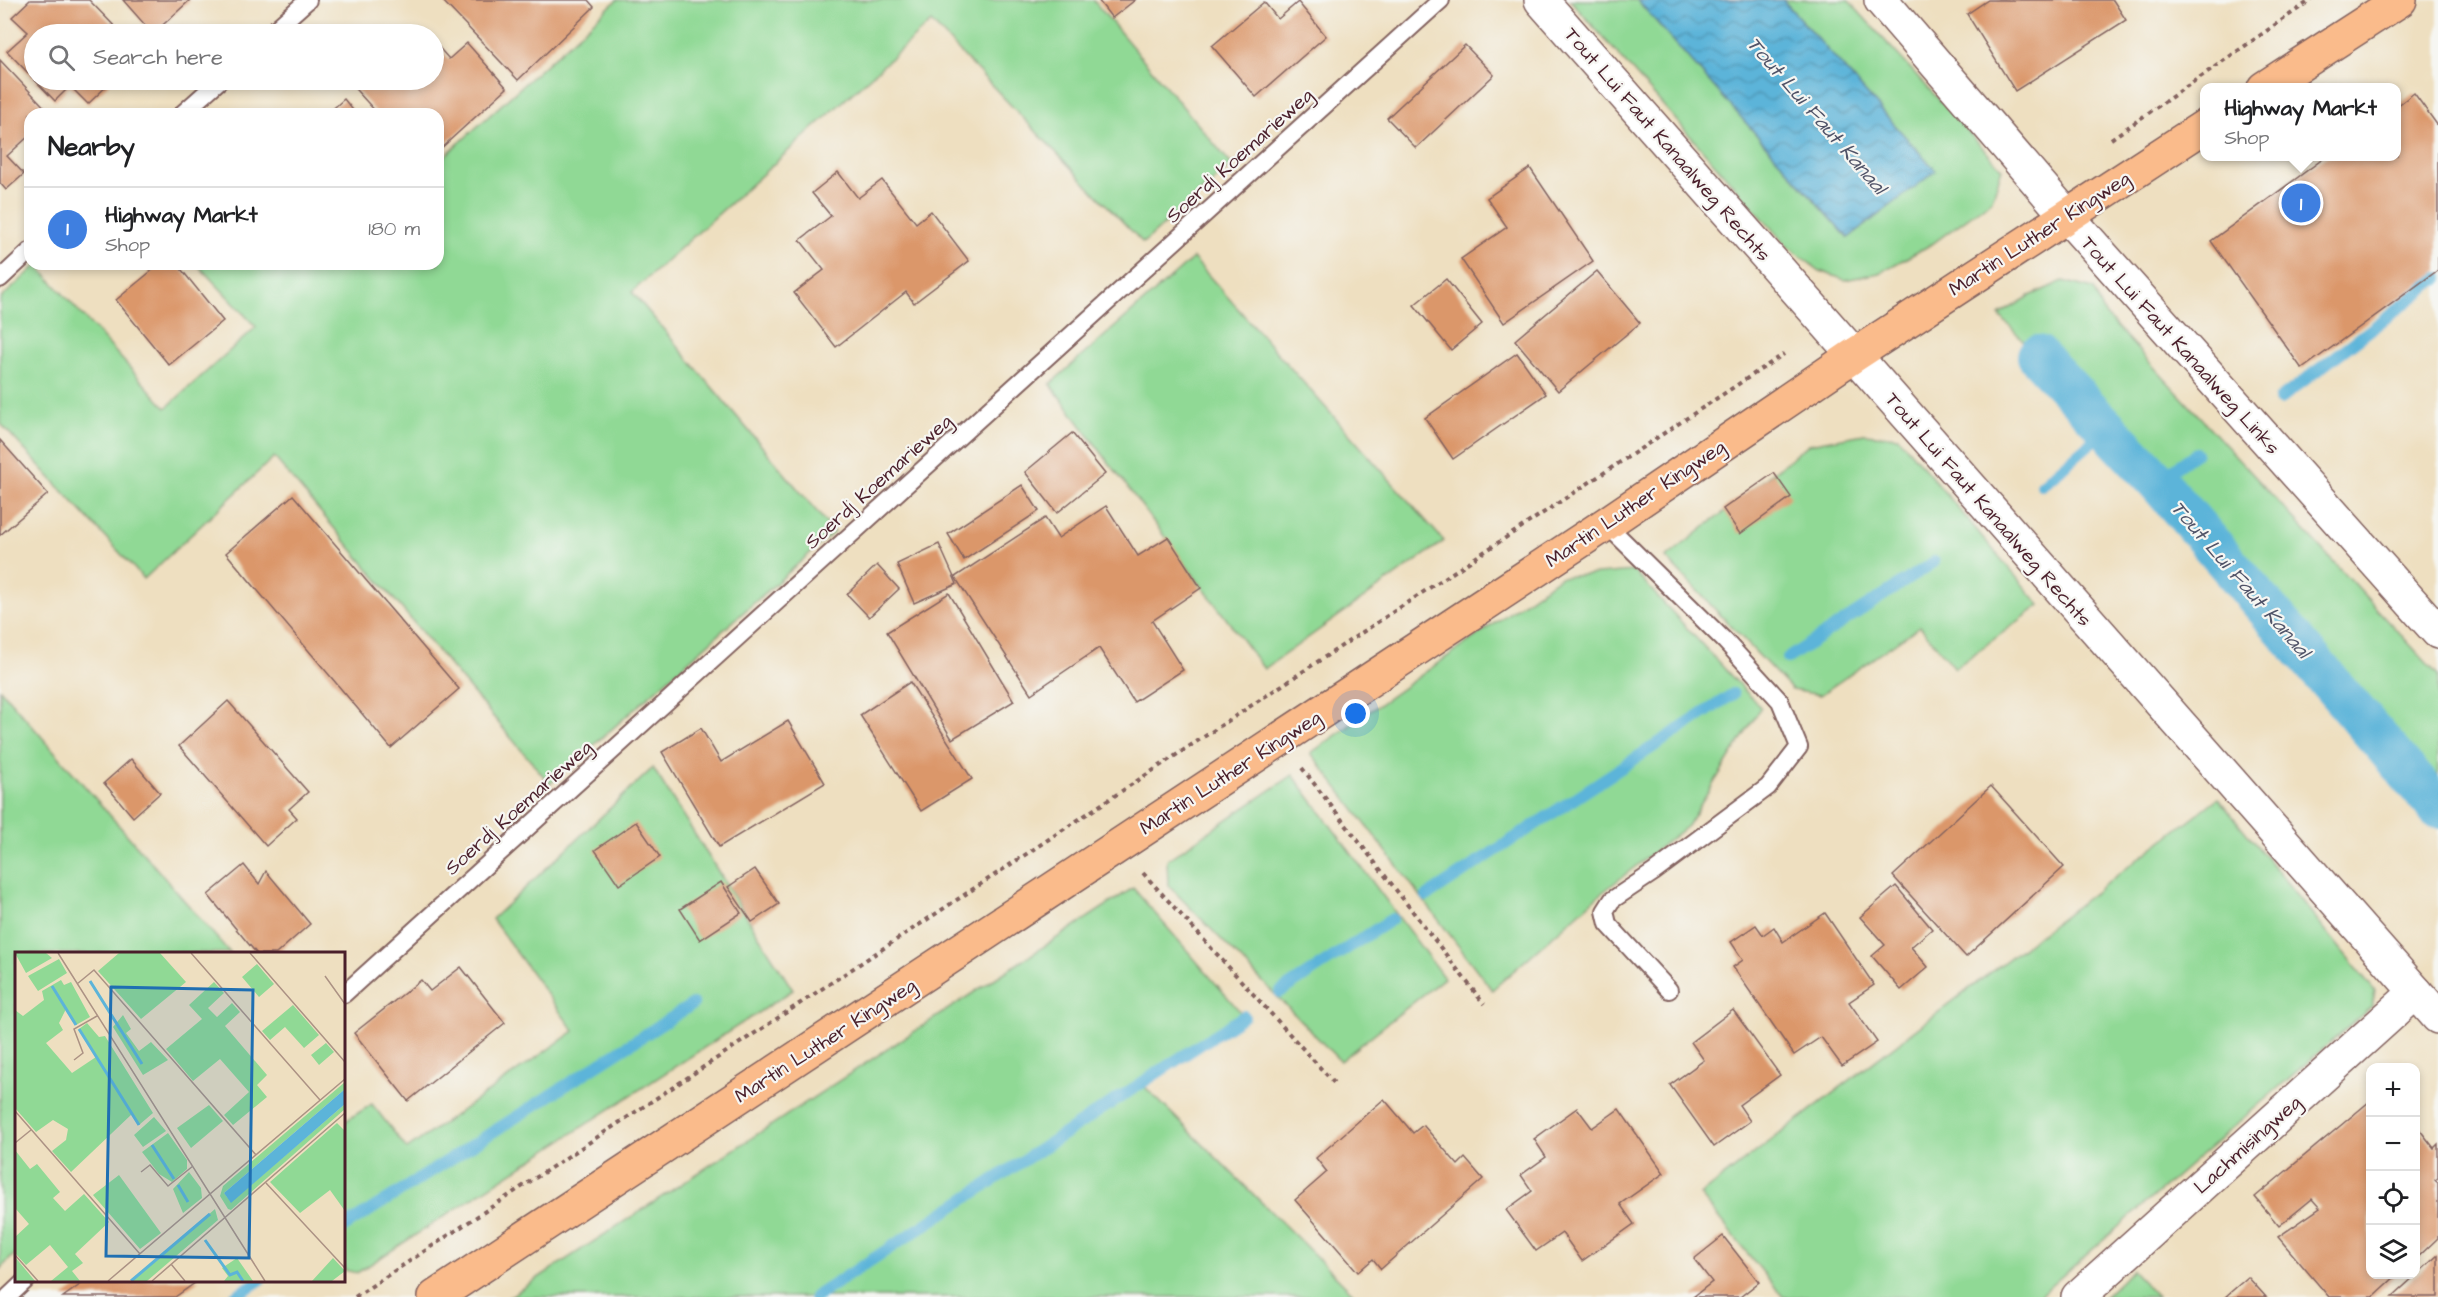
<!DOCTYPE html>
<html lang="en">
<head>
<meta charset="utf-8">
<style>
	:root { --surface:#fff; --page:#f2f2f2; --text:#202124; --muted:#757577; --line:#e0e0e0; --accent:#1f6fb2 }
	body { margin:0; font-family:"Architects Daughter",sans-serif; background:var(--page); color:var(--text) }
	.controls { position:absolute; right:18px; bottom:18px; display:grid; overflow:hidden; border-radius:12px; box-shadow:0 3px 9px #0003 }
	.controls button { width:54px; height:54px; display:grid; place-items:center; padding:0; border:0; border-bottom:2px solid var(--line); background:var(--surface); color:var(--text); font:30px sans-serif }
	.you { position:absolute; left:1356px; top:714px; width:21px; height:21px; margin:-15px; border:4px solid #fff; border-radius:50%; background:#1a73e8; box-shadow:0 0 0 9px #1a73e833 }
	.badge { display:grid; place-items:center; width:39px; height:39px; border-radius:50%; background:var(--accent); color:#fff; font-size:20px; font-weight:700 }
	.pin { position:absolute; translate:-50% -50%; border:3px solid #fff; box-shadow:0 2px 6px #0006 }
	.popup { position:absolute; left:2200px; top:83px; width:201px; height:78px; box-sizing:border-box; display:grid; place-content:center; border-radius:12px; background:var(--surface); filter:drop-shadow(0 2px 4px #0005); font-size:20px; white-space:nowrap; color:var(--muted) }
	.popup b { font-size:22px; color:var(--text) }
	.popup::after { content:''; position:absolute; left:50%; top:100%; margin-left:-12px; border:12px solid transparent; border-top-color:var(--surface) }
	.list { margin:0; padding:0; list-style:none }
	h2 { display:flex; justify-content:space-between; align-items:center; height:78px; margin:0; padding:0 24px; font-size:26px }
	h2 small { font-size:20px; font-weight:400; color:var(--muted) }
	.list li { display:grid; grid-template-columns:39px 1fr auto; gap:18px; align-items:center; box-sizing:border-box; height:84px; padding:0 24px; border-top:2px solid var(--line) }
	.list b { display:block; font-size:22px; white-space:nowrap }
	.list p { margin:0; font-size:20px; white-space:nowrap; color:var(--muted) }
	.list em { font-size:20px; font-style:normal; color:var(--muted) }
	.icon { flex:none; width:33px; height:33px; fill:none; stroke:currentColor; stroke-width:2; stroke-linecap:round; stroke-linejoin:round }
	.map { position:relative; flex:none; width:2438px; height:1297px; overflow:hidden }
	.search { position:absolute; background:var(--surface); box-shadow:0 3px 9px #0003; left:24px; top:24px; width:420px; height:66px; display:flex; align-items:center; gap:15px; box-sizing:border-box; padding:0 21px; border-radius:33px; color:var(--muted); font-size:22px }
	.panel { position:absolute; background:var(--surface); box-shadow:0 3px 9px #0003; left:24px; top:108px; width:420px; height:162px; border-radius:18px }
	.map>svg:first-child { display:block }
	.grass { fill:#90d995; stroke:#6d7c60; stroke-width:1.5 }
	.water { fill:url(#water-waves); stroke:#536a82; stroke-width:1.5 }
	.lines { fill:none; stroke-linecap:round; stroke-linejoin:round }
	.stream { stroke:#5cb4d9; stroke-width:12 }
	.canal { stroke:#5cb4d9; stroke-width:42 }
	.building { fill:#db976b }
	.service-casing { stroke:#83625f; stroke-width:20 }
	.minor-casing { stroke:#83625f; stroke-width:36 }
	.tertiary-casing { stroke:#83625f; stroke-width:36 }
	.primary-casing { stroke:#83625f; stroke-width:36 }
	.path { stroke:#83625f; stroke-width:4; stroke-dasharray:4.5 4.5; stroke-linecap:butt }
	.service { stroke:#fff; stroke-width:16 }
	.minor { stroke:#fff; stroke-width:33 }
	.tertiary { stroke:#fff; stroke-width:33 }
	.primary { stroke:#fabb8b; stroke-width:33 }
	.labels { text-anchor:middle; stroke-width:4.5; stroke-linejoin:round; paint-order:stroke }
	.street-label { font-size:20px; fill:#4a1f2b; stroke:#f6f6f2 }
	.water-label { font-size:21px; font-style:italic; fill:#505368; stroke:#f6f6f2 }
	.inset-river { fill:none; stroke:#5cb4d9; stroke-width:3 }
	.inset-road { fill:none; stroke:#ac9284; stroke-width:1.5 }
	.view { fill:#1f6fb2; fill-opacity:0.15; stroke:#1f6fb2; stroke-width:3 }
	.inset-edge { fill:none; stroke:#4a1f2b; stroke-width:3 }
</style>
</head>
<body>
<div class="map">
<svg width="2438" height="1297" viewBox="0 0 2438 1297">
	<defs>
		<pattern id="water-waves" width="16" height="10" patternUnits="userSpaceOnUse" patternTransform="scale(1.5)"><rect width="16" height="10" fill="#5cb4d9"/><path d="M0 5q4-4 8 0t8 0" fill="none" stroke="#4e92b0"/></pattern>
	</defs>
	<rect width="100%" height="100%" fill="#f6f6f2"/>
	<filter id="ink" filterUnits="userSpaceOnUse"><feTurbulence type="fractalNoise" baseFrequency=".0167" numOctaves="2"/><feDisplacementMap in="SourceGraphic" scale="12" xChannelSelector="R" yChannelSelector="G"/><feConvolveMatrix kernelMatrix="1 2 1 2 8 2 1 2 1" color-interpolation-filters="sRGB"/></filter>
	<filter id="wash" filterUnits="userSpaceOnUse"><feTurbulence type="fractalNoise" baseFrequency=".008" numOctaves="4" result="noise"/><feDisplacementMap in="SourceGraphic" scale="24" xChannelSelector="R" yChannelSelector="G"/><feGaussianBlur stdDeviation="1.35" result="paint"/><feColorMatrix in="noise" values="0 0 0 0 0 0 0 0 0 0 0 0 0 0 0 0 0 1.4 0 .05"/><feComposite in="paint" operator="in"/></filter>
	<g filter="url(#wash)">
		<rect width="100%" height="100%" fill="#eedfc0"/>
		<!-- grass -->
		<g class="grass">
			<polygon points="617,0 1093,0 1232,165 1143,243 931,22 632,292 834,532 550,784 274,457 144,579 0,423 0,299 37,265 166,408 256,327 197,264 438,264 438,162"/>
			<polygon points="1570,0 1637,0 1848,238 1935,171 1783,0 1848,0 2002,169 1992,200 1932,244 1879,273 1845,280 1820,271 1788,247"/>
			<polygon points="1193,258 1444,541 1264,669 1050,384"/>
			<polygon points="2063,281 2093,289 2104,313 2438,675 2438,808 2157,481 1999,315 2030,296"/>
			<polygon points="1864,434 1898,437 2040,605 1955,668 1920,626 1820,695 1792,690 1666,558 1809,444"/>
			<polygon points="1634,571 1761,708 1687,826 1598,896 1492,990 1311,753 1560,577"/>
			<polygon points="0,689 230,953 16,954 16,1253 0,1269"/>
			<polygon points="653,768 793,990 357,1273 344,1270 344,1122 372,1104 407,1149 574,1031 492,919"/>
			<polygon points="1293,775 1444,978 1340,1061 1168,885 1167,860"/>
			<polygon points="2218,798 2375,991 2372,1006 2038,1297 1783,1297 1700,1195"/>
			<polygon points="1133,888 1244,1016 1141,1083 1357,1297 509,1297"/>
			<polygon points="2132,1270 2158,1297 2104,1297"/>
		</g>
		<!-- water -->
		<polygon class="water" points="1637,0 1783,0 1936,171 1848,238"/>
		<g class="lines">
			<!-- stream -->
			<g class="stream">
				<polyline points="2280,399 2438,278"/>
				<polyline points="2157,481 2196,453"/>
				<polyline points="2042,485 2107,429"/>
				<polyline points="1788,658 1934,562"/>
				<polyline points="1427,896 1733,694"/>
				<polyline points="1280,992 1392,919"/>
				<polyline points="344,1227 693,1004"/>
				<polyline points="234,1297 260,1280"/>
				<polyline points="815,1297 1244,1016"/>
			</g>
			<!-- canal -->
			<polyline class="canal" points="2038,356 2157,481 2438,808"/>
		</g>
		<g id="blocks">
			<!-- building -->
			<g class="building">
				<polygon points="30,0 89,0 120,32 117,34 34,34 34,80 113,80 88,104 70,86 55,101 7,51 28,32 12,17"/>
				<polygon points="123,0 190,0 153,34"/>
				<polygon points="442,0 588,0 594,7 518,80"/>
				<polygon points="1098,0 1135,0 1112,18"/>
				<polygon points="1988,0 2113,0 2126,20 2015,91 1967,14"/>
				<polygon points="1264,2 1278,19 1298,2 1326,36 1256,97 1212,46"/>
				<polygon points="378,26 386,34 368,34"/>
				<polygon points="434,42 449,59 467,43 507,88 438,151 438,114 378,114 347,80 434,80"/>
				<polygon points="1465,45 1494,75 1416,148 1387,118"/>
				<polygon points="0,60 51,114 30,114 30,135 7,156 24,174 6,190 0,183"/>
				<polygon points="2414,93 2438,126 2438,270 2302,369 2211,241 2327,156 2397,156 2397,106"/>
				<polygon points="344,99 356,114 327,114"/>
				<polygon points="1530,168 1593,261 1504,323 1461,259 1507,227 1487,198"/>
				<polygon points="838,172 858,198 882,180 916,223 931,211 969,261 914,303 906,292 836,347 794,293 824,270 800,240 831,216 812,193"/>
				<polygon points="160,264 177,264 223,321 169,365 116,300"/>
				<polygon points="1597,271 1640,323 1558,391 1515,340"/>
				<polygon points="1446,279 1482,324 1451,350 1414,305"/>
				<polygon points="1517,353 1546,394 1453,459 1425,418"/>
				<polygon points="1072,433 1105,474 1057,513 1025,472"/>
				<polygon points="0,440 48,494 0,535"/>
				<polygon points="1774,473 1791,497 1740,534 1723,509"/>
				<polygon points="1022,485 1039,511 964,560 948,534"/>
				<polygon points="293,495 459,689 391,748 226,553"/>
				<polygon points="1106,506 1138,556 1168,537 1201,588 1152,621 1183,670 1134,702 1099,648 1031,694 955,577 1045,518 1058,538"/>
				<polygon points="939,544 957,584 914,603 897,564"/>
				<polygon points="877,565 899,589 869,617 847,594"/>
				<polygon points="949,593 1014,701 952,739 887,632"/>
				<polygon points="910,682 972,779 921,811 860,715"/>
				<polygon points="228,701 308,792 289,809 297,818 266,846 179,746"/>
				<polygon points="788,721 825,783 719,847 662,752 701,728 721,762"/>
				<polygon points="131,759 160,793 133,817 104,783"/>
				<polygon points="1991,786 2064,867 1966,957 1893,876"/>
				<polygon points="636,822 660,857 619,885 595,850"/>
				<polygon points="244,865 259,884 266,871 310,924 276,954 257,954 208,895"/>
				<polygon points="755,869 779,904 752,922 728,887"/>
				<polygon points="721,882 741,913 700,940 680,909"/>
				<polygon points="1896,886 1932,929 1911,947 1928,967 1901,990 1872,956 1885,945 1860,917"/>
				<polygon points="1825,913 1874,985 1849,1002 1877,1042 1842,1066 1821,1037 1794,1055 1733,967 1743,960 1731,942 1756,925 1763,935 1774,927 1783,942"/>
				<polygon points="461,967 505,1023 408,1101 354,1033 421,980 430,991"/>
				<polygon points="1733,1010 1780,1075 1739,1105 1750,1121 1714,1147 1670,1085 1704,1060 1691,1042"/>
				<polygon points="1384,1099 1413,1133 1423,1125 1458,1165 1465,1158 1483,1179 1381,1269 1373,1259 1358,1272 1295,1200 1327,1172 1316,1158"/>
				<polygon points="2370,1101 2370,1274 2398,1274 2373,1297 2329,1297 2278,1237 2320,1208 2312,1199 2279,1226 2255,1197"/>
				<polygon points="1577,1108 1592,1128 1619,1109 1664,1173 1620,1204 1634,1224 1582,1261 1562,1233 1536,1251 1506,1210 1532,1191 1521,1175 1546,1157 1534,1139"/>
				<polygon points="2416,1125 2434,1148 2438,1144 2438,1178 2435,1180 2438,1183 2438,1238 2416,1259"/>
				<polygon points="1723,1236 1759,1282 1740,1297 1693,1297 1712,1282 1694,1259"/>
				<polygon points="2438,1255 2438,1297 2392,1297"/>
				<polygon points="2248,1277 2266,1297 2225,1297"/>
				<polygon points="87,1280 199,1280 175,1297 63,1297"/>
			</g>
		</g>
	</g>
	<g filter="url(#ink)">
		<use href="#blocks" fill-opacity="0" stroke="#83625f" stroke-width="1.5"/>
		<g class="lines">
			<defs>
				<g id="service">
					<polyline points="270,34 308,0"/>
					<polyline points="182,114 220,80"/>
					<polyline points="0,279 30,251"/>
					<polyline points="1606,524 1725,641 1780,701 1799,747 1768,787 1654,872 1612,900 1605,911 1608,924 1669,990"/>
					<polyline points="344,994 1441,0"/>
					<polyline points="8,1297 26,1280"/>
				</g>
				<polyline id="minor" points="1881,0 2066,215 2438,632"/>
				<g id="tertiary">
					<polyline points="1541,0 2438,1017"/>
					<polyline points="2078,1297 2416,992"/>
				</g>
				<g id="primary">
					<polyline points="2264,88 2400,0"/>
					<polyline points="435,1297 1606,524 1853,356 2205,126"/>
				</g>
			</defs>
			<!-- service casing -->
			<use href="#service" class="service-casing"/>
			<!-- minor casing -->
			<use href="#minor" class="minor-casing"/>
			<!-- tertiary casing -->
			<use href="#tertiary" class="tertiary-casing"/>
			<!-- primary casing -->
			<use href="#primary" class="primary-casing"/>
			<!-- path -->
			<g class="path">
				<polyline points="2111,139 2311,0"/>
				<polyline points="1302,768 1484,1004"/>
				<polyline points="1143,873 1335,1084"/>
				<polyline points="355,1297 1784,354"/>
			</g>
			<!-- service -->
			<use href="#service" class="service"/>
			<!-- minor -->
			<use href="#minor" class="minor"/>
			<!-- tertiary -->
			<use href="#tertiary" class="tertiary"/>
			<!-- primary -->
			<use href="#primary" class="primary"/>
		</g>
	</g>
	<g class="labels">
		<!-- street labels -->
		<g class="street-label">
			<text transform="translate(1668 144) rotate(49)" y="7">Tout Lui Faut Kanaalweg Rechts</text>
			<text transform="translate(1239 155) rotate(-42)" y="7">Soerdj Koemarieweg</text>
			<text transform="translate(2039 233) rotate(-33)" y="7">Martin Luther Kingweg</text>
			<text transform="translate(2181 345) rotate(48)" y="7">Tout Lui Faut Kanaalweg Links</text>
			<text transform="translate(878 481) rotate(-42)" y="7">Soerdj Koemarieweg</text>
			<text transform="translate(1635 503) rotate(-34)" y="7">Martin Luther Kingweg</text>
			<text transform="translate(1989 509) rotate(49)" y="7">Tout Lui Faut Kanaalweg Rechts</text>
			<text transform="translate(1230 772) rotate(-33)" y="7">Martin Luther Kingweg</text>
			<text transform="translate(518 807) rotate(-42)" y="7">Soerdj Koemarieweg</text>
			<text transform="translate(825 1040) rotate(-33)" y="7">Martin Luther Kingweg</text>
			<text transform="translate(2247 1144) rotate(-42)" y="7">Lachmisingweg</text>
		</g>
		<!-- water labels -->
		<g class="water-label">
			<text transform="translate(1817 115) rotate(49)" y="7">Tout Lui Faut Kanaal</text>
			<text transform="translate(2241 579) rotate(49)" y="7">Tout Lui Faut Kanaal</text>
		</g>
	</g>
	<!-- overview -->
	<g transform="translate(15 952)">
		<rect width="330" height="330" fill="#eedfc0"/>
		<path d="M0,1h31l6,5 -26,15zM104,1h41l26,29 -45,37 -43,-48zM44,7l8,14 -29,18 -10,-15zM242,12l17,20 -15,13 -17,-20zM46,28l3,5 7,-3 19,35 -14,8 -10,-16 -7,14 4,7 -17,13 26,30 24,-16 -17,-28 8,-6 12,14 6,-1 48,77 -14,12 -7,-11 -61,58 -19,-21 14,-11 2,-11 -15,-9 -17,12 -21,-24v-98l8,6 21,-16 -2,-9zM199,30l10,11 -16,15 9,9 15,-14 8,9 -15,14 42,49 -10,10 10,12 -34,28 -9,-10 25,-23 -29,-33 -27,22 -27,-32 36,-30 -13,-14zM278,53l26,30 -15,13 -19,-21 -15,13 -8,-9zM108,63l8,14 -5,4 13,18 12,-9 17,18 -25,15 -30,-48zM311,91l8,9 -15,13 -8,-10zM330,130v7l-121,104 7,9 114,-98v5l-114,101 -3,-1 -8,-13 3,-10zM194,153l14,16 -32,27 -14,-20zM139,165l12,14 -23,16 -9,-12zM322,171l8,8v80l-15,-21 -30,23 -30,-31zM153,181l19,27v9l-15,13 -13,-8 -17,-22zM0,198l15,19 7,-5 23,28 -7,6 12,13 19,-17 25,28 -34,32 8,9 -11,8 8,10h-29l17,-14 -18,-22 -24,20 -11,-12v-16l14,-13 -14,-16zM174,220l12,16 1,10 -19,15 -10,-24zM104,223l42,58 -21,16 -47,-54zM200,257l3,11 -71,61h-16zM0,305l20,24h-20zM222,306l16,23h-29l4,-5 -6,-8zM318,306l12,13 -13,10h-20z" fill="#90d995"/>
		<path d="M330,137v15l-114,99 -7,-10z" fill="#5cb4d9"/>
		<path class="inset-river" d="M75,29l52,83M37,34l24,39M64,77l60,96M137,193l22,34M163,233l10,17M190,288l25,35 7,-3 6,9M116,329l79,-67"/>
		<path class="inset-road" d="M43,1l207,328M176,1l129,147M235,1l95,109M310,24l20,28M62,32l17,-14 162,185M59,108l9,-7 -9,-24 23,-13M0,159l125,143M0,191l16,-13M126,220l9,-7 18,21 25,-20M251,231l79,85M0,303l23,26M156,312l14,17M93,329l237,-202M137,329l193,-168"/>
		<path class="view" d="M96,35l142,3 -4,268 -143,-2z"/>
		<rect width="330" height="330" class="inset-edge"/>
	</g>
</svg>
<div class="controls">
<button>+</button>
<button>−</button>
<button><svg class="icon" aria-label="locate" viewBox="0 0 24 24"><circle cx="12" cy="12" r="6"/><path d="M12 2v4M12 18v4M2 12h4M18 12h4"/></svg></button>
<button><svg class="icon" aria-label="layers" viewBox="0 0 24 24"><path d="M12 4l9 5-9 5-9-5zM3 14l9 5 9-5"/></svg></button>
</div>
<div class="you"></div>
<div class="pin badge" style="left:2301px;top:203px;background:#3f7fe0">1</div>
<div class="popup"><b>Highway Markt</b>Shop</div>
<div class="search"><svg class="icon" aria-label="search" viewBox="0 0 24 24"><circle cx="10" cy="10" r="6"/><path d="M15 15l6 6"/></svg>Search here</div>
<section class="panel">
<h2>Nearby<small></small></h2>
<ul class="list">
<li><span class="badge" style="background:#3f7fe0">1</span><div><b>Highway Markt</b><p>Shop</p></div><em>180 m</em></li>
</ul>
</section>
</div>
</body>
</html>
